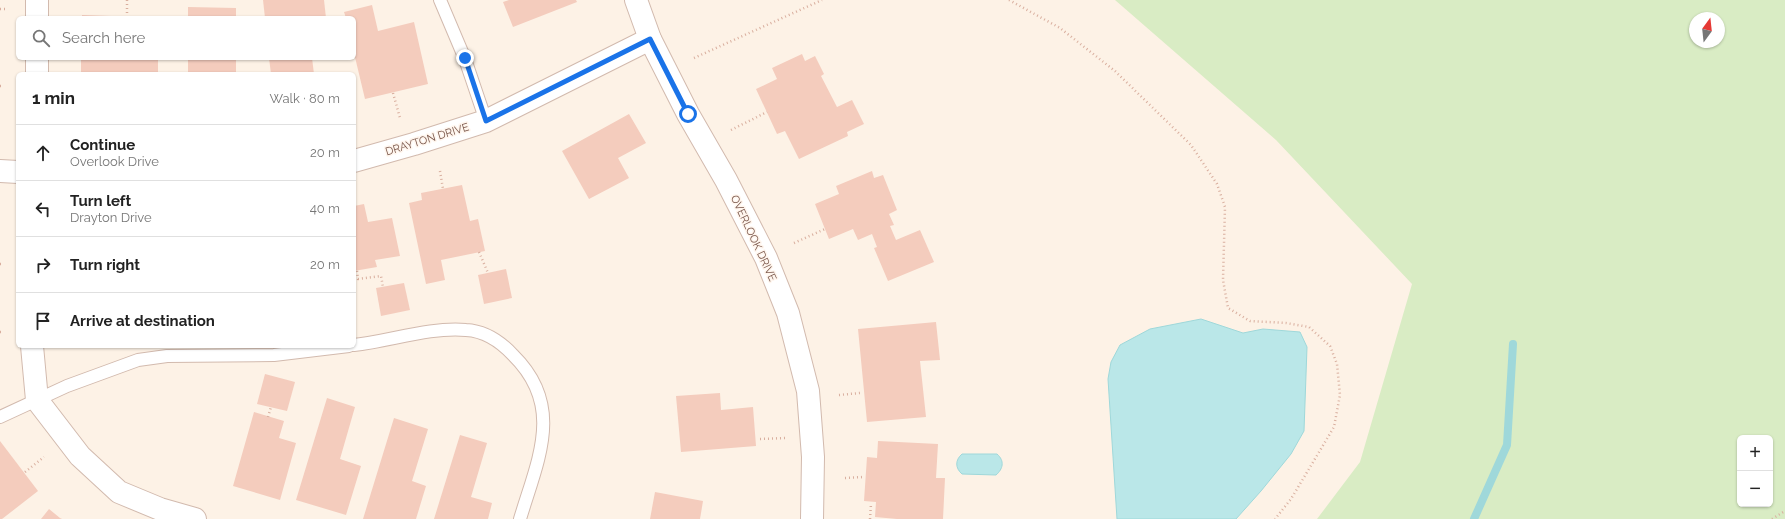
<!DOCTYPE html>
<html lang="en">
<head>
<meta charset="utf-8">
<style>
	:root { --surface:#fff; --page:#f2f2f2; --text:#222; --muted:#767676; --line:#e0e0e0 }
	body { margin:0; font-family:Raleway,sans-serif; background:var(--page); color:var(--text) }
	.controls { position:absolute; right:12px; bottom:12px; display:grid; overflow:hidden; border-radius:6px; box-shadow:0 1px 3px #0004 }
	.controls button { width:36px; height:36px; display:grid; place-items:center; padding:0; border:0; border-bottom:1px solid var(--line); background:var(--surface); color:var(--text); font:20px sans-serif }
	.compass { position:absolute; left:1689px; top:12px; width:36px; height:36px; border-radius:50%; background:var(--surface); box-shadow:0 1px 3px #0004; rotate:15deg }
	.stop { position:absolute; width:12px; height:12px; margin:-9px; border:3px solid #1a73e8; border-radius:50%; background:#fff }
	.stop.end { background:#1a73e8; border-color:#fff; box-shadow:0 1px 4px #0008 }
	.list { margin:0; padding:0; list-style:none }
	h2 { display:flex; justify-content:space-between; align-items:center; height:52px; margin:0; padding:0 16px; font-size:17px }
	h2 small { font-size:13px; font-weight:400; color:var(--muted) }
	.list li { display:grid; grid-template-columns:26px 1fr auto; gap:12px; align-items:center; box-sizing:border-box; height:56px; padding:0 16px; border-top:1px solid var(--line) }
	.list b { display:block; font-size:15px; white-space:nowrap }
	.list p { margin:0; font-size:13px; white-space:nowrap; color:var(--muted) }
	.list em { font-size:13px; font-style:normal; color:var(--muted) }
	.icon { flex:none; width:22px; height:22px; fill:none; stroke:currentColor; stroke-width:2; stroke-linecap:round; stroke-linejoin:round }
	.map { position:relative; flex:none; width:1785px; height:519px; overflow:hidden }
	.search { position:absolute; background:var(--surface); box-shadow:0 1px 3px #0004; left:16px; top:16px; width:340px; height:44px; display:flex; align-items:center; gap:10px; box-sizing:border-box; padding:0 14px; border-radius:6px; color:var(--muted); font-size:15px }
	.panel { position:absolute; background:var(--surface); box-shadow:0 1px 3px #0004; left:16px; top:72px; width:340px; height:276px; border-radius:6px }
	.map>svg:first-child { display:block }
	.green { fill:#d9ecc4; fill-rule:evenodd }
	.water { fill:#bae7e8; stroke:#9fd8da }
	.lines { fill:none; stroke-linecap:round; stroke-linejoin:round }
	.stream { stroke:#9fd8da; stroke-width:8 }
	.building { fill:#f4ccbd }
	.lane-casing { stroke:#d2baae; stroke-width:14 }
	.street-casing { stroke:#d2baae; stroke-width:24 }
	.path { stroke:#d9af9f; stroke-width:2.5; stroke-dasharray:1 3; stroke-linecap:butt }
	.lane { stroke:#fff; stroke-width:12 }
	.street { stroke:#fff; stroke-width:22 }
	.route { stroke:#1a73e8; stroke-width:5 }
	.labels { text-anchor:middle; stroke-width:3; stroke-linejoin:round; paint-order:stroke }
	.street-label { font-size:11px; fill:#785549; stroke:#fff6ee }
</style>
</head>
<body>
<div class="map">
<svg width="1785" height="519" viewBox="0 0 1785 519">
	<rect width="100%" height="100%" fill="#fdf2e6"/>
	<!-- green -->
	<path class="green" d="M1115,0h670v519h-468l43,-57 52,-178 -136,-144zM1695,18h24v24h-24zM1740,438h30v66h-30z"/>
	<!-- water -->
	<g class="water">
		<polygon points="1201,319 1243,333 1263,329 1300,332 1307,347 1304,431 1291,454 1261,491 1236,519 1117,519 1108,379 1111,362 1120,345 1150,329"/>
		<path d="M962,454h35c8,7 6,15 -1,21l-34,-1c-7,-6 -7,-14 0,-20z"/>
	</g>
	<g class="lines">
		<!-- stream -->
		<polyline class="stream" points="1474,519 1507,445 1513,344"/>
	</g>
	<!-- building -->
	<g class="building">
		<polygon points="263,0 324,0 326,18 265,18"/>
		<polygon points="509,0 576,0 577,2 513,27 503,2"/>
		<polygon points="372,5 378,31 414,22 428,84 365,99 354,53 354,18 346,18 344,12"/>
		<polygon points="188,7 236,8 236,18 188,18"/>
		<polygon points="82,15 111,16 111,18 82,18"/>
		<polygon points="802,54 805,61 815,56 824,74 821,76 837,107 852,100 864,124 847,132 848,136 799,159 785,131 777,134 756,89 777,79 772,68"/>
		<polygon points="81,58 158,58 158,74 81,73"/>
		<rect x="188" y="58" width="48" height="16"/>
		<polygon points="269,58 312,58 314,74 271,74"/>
		<polygon points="629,114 646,143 618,158 629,178 589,199 562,151"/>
		<polygon points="872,171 874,178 883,175 897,210 889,214 894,225 890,226 896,240 920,230 934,262 888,281 874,248 877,247 872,234 858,240 853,229 829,239 815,204 839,194 836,186"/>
		<polygon points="462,185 470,221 478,219 485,251 441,260 445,280 426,284 409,203 422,200 421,193"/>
		<polygon points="364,204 368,222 392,218 400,256 375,260 377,267 354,271 354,206"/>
		<polygon points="506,269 512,298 484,304 478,275"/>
		<polygon points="404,283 410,310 381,316 376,288"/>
		<polygon points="936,322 940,360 920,361 926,417 867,422 858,329"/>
		<polygon points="265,374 295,382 287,411 257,404"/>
		<polygon points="720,393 721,410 753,407 756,446 681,452 676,396"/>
		<polygon points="327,398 355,407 340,459 361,466 346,515 296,500"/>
		<polygon points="254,412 284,421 279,438 296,443 280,500 233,486"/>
		<polygon points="394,418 428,429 412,481 426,486 416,519 363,519"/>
		<polygon points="460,435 487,443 471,497 492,503 488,519 434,519"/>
		<polygon points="0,441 38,491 2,519 0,519"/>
		<polygon points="878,441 938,444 936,478 945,478 943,519 897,519 875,517 876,502 864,501 867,457 877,458"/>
		<polygon points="655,492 703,501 700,519 650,519"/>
		<polygon points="49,509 60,518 62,519 41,519"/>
	</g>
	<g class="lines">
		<defs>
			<g id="lane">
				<polyline points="440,0 465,59 486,121"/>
				<path d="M354,345c37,-4 74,-18 112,-15 19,1 34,11 47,25 52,51 25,104 7,164"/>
				<polyline points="0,417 67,386 138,360 167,356 274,355 349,346"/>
			</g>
			<g id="street">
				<polyline points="636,0 650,39 688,114 726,180 766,258 788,313 808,391 813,457 812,519"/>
				<polyline points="37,18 37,0"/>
				<polyline points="37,74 37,58"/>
				<polyline points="354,161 414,144 486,121 650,39"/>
				<polyline points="0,171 18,172"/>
				<polyline points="32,346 37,400 80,456 119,492 160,509 195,519"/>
			</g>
		</defs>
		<!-- lane casing -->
		<use href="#lane" class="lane-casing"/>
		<!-- street casing -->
		<use href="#street" class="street-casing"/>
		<!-- path -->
		<g class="path">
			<polyline points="127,0 127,18"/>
			<polyline points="1009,0 1060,28 1115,71 1191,145 1217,184 1225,207 1223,280 1228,308 1250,321 1286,323 1309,327 1330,346 1337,364 1340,395 1334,427 1291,499 1275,519"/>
			<polyline points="0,9 5,9"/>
			<polyline points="694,58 822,0"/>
			<polyline points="0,86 4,86"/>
			<polyline points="393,93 400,118"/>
			<polyline points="731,130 767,112"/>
			<polyline points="440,171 443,189"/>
			<polyline points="794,243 825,229"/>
			<polyline points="479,252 488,273"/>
			<polyline points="0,264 3,264"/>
			<polyline points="357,271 358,279 381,276 383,287"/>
			<polyline points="0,332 2,332"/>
			<polyline points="839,395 860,393"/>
			<polyline points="268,417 271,407"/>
			<polyline points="760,439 786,438"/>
			<polyline points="25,472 44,457"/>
			<polyline points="845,478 864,477"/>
			<polyline points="870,519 871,504"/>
			<polyline points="1772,519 1785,511"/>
		</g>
		<!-- lane -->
		<use href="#lane" class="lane"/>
		<!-- street -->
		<use href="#street" class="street"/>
	</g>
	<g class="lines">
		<!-- route -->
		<polyline class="route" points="465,58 486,121 650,39 688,114"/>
	</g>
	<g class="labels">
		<!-- street labels -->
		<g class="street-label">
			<text transform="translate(427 139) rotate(-17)" y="4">DRAYTON DRIVE</text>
			<text transform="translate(754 238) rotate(65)" y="4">OVERLOOK DRIVE</text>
		</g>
	</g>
</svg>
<div class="controls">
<button>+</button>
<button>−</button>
</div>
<svg class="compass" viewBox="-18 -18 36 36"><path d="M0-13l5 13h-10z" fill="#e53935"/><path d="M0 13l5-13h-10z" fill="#767676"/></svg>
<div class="stop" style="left:688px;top:114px"></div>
<div class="stop end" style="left:465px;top:58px"></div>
<div class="search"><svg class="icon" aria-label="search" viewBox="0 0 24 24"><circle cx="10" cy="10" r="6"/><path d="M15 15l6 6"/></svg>Search here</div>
<section class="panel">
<h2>1 min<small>Walk · 80 m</small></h2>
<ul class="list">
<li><svg class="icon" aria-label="ahead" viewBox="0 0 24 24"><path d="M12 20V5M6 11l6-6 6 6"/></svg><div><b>Continue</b><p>Overlook Drive</p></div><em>20 m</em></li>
<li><svg class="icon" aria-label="left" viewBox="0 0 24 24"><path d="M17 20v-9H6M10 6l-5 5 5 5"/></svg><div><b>Turn left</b><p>Drayton Drive</p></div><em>40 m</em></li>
<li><svg class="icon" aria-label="right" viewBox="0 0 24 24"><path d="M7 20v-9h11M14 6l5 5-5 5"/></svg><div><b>Turn right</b></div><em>20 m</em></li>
<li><svg class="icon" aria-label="arrive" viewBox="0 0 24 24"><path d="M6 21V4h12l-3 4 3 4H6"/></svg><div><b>Arrive at destination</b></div></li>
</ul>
</section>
</div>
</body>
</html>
